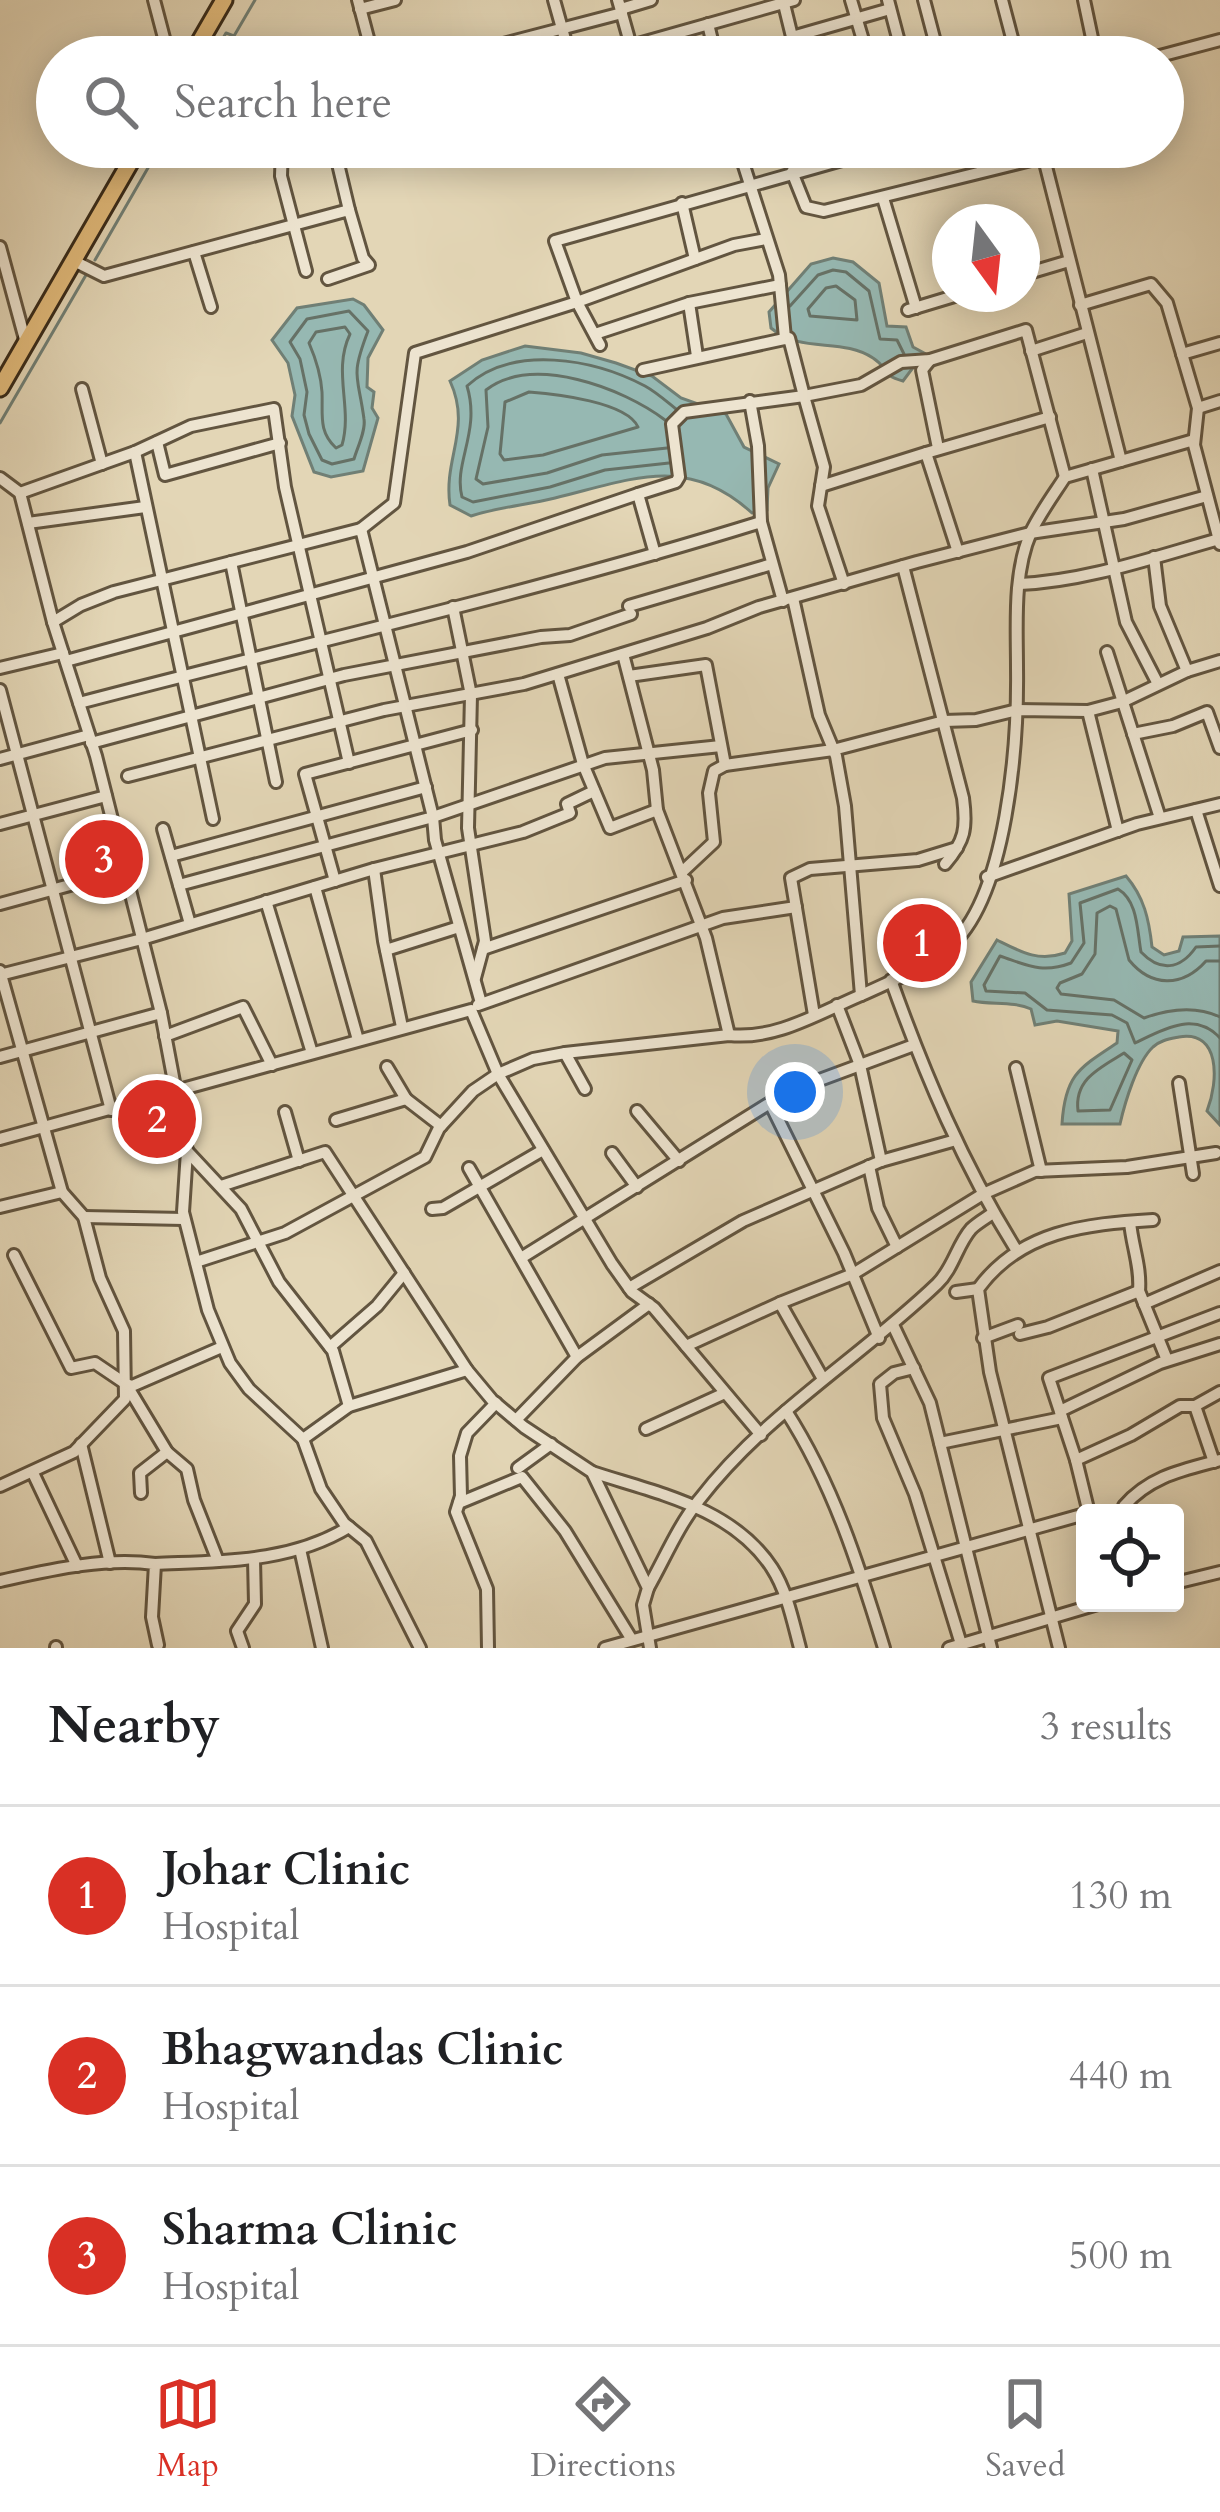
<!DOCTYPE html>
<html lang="en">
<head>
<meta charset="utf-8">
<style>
	:root { --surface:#fff; --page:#f2f2f2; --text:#202124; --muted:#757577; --line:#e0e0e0; --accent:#d93025 }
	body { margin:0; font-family:Cardo,serif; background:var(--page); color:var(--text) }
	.controls { position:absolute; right:36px; bottom:36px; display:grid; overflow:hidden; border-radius:12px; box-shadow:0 6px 30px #0003 }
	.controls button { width:108px; height:108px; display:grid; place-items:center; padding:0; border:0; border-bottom:3px solid var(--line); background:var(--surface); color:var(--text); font:60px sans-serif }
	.compass { position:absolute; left:932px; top:204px; width:108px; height:108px; border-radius:50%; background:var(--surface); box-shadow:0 6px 30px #0003; rotate:165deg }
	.you { position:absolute; left:795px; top:1092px; width:42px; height:42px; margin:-30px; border:9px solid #fff; border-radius:50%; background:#1a73e8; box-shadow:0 0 0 18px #1a73e833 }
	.badge { display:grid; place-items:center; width:78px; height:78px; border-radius:50%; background:var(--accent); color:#fff; font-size:39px; font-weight:700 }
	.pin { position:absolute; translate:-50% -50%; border:6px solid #fff; box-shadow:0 3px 12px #0006 }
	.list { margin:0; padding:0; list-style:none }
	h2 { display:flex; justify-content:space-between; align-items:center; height:156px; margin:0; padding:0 48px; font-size:51px }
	h2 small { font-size:39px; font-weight:400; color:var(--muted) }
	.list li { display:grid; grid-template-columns:78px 1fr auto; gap:36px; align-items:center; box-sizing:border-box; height:180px; padding:0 48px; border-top:3px solid var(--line) }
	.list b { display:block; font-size:45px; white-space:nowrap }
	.list p { margin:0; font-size:39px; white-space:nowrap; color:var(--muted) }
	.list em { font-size:39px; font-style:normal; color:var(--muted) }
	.icon { flex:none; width:66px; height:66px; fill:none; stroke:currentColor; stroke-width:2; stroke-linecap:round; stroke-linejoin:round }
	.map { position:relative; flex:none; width:1220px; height:1648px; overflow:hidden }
	.search { position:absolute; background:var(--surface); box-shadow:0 6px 30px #0003; left:36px; right:36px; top:36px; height:132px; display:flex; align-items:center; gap:30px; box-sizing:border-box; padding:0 42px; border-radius:66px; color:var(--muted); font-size:45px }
	.sheet { height:696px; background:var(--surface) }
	nav { display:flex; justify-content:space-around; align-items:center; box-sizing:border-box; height:168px; border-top:3px solid var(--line); background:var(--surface); font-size:33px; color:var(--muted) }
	nav a { display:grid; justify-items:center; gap:6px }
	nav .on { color:var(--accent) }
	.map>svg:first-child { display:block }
	.water { fill:#96b8b2; stroke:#707f75; stroke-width:3 }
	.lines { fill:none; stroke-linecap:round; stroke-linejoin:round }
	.shore { stroke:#667166; stroke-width:3 }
	.stream { stroke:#707f75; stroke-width:3 }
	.minor-casing { stroke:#625540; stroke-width:16 }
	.highway-casing { stroke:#372a19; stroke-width:21 }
	.minor { stroke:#ede4d0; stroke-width:10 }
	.highway { stroke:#e2bb7b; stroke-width:15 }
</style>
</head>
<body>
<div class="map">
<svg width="1220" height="1648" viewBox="0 0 1220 1648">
	<rect width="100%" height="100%" fill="#e3d6b6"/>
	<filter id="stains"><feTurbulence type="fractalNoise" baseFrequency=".00167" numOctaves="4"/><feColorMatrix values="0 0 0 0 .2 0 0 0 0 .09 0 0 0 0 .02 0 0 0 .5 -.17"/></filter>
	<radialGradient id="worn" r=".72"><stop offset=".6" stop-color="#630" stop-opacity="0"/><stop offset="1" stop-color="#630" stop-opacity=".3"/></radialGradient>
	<!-- water -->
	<g class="water">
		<path d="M833,258l20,4 26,21 8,43 19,1 7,20 11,6 -21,28c-23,-6 -14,-13 -30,-23 -31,-21 -72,-4 -102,-30l-2,-16 42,-48z"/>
		<polygon points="353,299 364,305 383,330 368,358 367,387 374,392 372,408 378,418 363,471 331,477 314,472 292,416 295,395 288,363 272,340 297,308"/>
		<path d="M525,346l56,7 35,10 36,13 29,22 45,16 18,33 35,17 -11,24 -1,22 -15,3c-65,-60 -122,-33 -197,-15 -28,7 -56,9 -84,18l-21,-11c-7,-47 22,-76 0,-124l32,-21z"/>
		<path d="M1126,876c18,21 23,43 26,71l12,8 15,-4 4,-14 37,-1v189l-13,-14c12,-31 13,-81 -28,-74 -10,2 -18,3 -26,10 -16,15 -28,55 -33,77h-58c3,-49 17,-56 55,-81l1,-12 -61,-10 -22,4 -4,-16c-17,-8 -40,-4 -58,-8l-2,-19 26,-42c24,12 41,22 68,13l7,-12 -3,-47z"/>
	</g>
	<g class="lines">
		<!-- shore -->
		<g class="shore">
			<polygon points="836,286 855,300 857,320 810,316 808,309 826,288"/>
			<polyline points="790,306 818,275 833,270 846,272 869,291 880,339 897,340 904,354"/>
			<path d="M349,311l19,20c-18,47 -10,43 -4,88 2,12 -7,29 -10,40l-22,5 -10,-4 -13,-26 -5,-19 3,-23 -7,-33 -10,-17 17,-23z"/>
			<path d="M345,327l5,7c-18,38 3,73 -8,111l-6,3c-18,-17 -13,-33 -14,-56 -1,-16 -7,-35 -13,-49l7,-11z"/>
			<path d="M529,392c27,2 98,10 109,35l-95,28 -39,5 -4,-6 5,-52z"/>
			<path d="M665,420c-42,-32 -132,-66 -179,-30l2,37 -12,52 7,5 64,-11 55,-18 65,-7"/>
			<path d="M669,463l-64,7 -55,17 -77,15 -11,-5c-9,-34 19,-65 5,-111 46,-42 127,-27 178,0 11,6 21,15 31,23"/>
			<path d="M1220,946l-24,1c-16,23 -36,25 -55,5 -4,-22 -3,-51 -23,-63l-38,14 4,40 -13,20c-29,11 -44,2 -71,-7l-16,29 2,6 39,2 22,17 65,5 15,8 8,20c27,-13 59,-33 85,-5"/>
			<path d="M1220,961h-14c-24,27 -55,26 -77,-1l-13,-51 -6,-3 -13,7 -2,41 -13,20 -22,9 -3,5 4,6 53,6 30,18c25,-9 51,-13 76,-1"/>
			<path d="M1124,1053l8,7 -22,50 -32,1c-4,-32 22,-43 46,-58z"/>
		</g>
		<!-- stream -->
		<g class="stream">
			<polyline points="212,57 226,33 234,36 255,0"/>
			<polyline points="95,260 160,147"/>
			<polyline points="0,423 86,275"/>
		</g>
		<defs>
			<g id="minor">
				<polyline points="154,0 169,57"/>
				<polyline points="358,0 373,57"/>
				<polyline points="554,0 570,57"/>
				<polyline points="618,0 634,57"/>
				<polyline points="783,0 797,57"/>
				<polyline points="851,0 868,57"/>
				<polyline points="888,0 903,57"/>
				<polyline points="924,0 939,57"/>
				<polyline points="1002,0 1017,57"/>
				<polyline points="1084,0 1096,57"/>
				<polyline points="360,9 395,0"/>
				<polyline points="621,9 651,0"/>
				<polyline points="708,24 716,57"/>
				<polyline points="792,37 890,9"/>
				<polyline points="631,46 794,0"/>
				<polyline points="453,57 622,13"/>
				<polyline points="766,57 795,47"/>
				<polyline points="1156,57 1220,40"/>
				<polyline points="282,147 281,176 306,271"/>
				<polyline points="334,147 349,210"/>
				<polyline points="666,147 672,158 722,147"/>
				<polyline points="738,147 779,275 785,338"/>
				<polyline points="1041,147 1121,461"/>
				<polyline points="821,148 823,147"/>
				<polyline points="792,172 806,207 824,211 1043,157"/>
				<polyline points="883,198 916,308"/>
				<polyline points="682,203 695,259"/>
				<polyline points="0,247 26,343"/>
				<polyline points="194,252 211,307"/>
				<polyline points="74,261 104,276 349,210 363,258 369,265 328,279"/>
				<polyline points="1022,275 1069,261"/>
				<polyline points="689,303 697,356"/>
				<polyline points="1080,305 1151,284 1167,303 1198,408 1194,445 1220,544"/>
				<polyline points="908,310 961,294"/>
				<polyline points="595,334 689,303 780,285"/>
				<polyline points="600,345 577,302 555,241 888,147"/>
				<polyline points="1031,351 1087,333"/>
				<polyline points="1182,354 1220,343"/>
				<polyline points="930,360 922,370 938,448"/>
				<polyline points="82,389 102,464"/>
				<polyline points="750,401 758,446 761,522"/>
				<polyline points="1198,408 1220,401"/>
				<polyline points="157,442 165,475 280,443"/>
				<polyline points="135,452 213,819"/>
				<polyline points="926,453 1050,417"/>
				<polyline points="1092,469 1126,622 1158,684"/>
				<polyline points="0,478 20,493 53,622 96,756 161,1013 187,1151 183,1212 208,1310 230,1363 249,1389 303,1439 321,1489 344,1523 366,1541 420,1648"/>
				<polyline points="821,486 926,453 958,552"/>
				<polyline points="20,493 135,452 191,426 274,409 285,487 349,763"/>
				<polyline points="638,494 676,482 679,477 672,424 684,412 804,396 789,338 643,370"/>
				<polyline points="28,523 145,507"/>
				<polyline points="361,529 394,503 415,353 577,302 734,245 766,239"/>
				<polyline points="1154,557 1160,606 1187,671 1220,661"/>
				<polyline points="231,562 276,782"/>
				<path d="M903,566l60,232c4,30 2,43 -18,66"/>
				<polyline points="844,584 818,506 824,467 804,396 861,385 901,362 930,360 1026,330 1065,477"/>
				<path d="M1020,584c67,-3 134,-27 199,-45"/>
				<polyline points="793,598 819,715 836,756 845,806 861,995"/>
				<polyline points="629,606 772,564"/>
				<polyline points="453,607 471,695 468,828 485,941 475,978"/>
				<polyline points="53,622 81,605 114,592 361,529 433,817 179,885"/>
				<polyline points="1107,652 1160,818"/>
				<polyline points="623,654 653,770 657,810 706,938 729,1035"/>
				<polyline points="66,661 467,552 638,494 655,554"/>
				<polyline points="0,668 63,653"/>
				<polyline points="558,674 583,764 610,828 657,810"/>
				<polyline points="629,676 706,665 725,765 833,750 944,721 976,720 1017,710 1088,711"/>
				<polyline points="0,690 111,1110"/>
				<path d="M79,703c228,-60 457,-111 682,-181l22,79"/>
				<polyline points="1133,734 1173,726 1207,712 1220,748"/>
				<polyline points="91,743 344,675 541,637 570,635 631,614"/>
				<polyline points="0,759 89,735"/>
				<polyline points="128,776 384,710 524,684 707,628 759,607 917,562 1030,533 1124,519 1207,496"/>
				<polyline points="1196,810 1220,886"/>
				<polyline points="0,824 106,796"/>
				<polyline points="163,829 190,924"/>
				<polyline points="1118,831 1088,711 1122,702 1187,671"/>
				<polyline points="171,856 426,787"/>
				<polyline points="374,869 523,832 570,813 567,804 594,791"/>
				<polyline points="682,872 714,842 709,793 714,771 725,765"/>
				<polyline points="987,877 1137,824 1220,804"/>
				<polyline points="335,881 305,774 472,730"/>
				<polyline points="315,887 358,1040"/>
				<polyline points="266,901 312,1053"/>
				<polyline points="0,904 125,870"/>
				<polyline points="483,949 686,880"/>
				<polyline points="386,950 459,927"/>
				<polyline points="0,971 62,1192 84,1217 100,1278 124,1331 125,1399 74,1452 0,1486"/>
				<polyline points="0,975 142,939 374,869 384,941 402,1027"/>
				<path d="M891,980c34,95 72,185 126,271"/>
				<polyline points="481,1003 435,840 433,817 605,758 721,746"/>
				<polyline points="478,1005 723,918 796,907"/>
				<polyline points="837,1005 860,1065 881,1161"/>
				<polyline points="814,1015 791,878 810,869 918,860 957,848"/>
				<polyline points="165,1036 243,1007 272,1065"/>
				<polyline points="565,1053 585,1089"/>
				<polyline points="0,1057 161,1013"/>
				<polyline points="387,1067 406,1099"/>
				<polyline points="1016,1068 1041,1171"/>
				<polyline points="1179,1083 1193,1174"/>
				<polyline points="770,1103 844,1253 879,1338"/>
				<polyline points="637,1111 679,1161"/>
				<polyline points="285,1112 299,1161"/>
				<polyline points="336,1120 406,1099 441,1126"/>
				<polyline points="0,1139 471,1010 498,1074 612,1264 632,1292 654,1308 761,1435"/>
				<polyline points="187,1151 241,1209 279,1282 333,1351 349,1406"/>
				<polyline points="612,1153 637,1187"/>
				<polyline points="869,1166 878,1208 897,1247"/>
				<polyline points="469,1168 577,1357"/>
				<polyline points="221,1186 325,1152 467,1370 492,1400 524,1427 592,1472 648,1588 643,1605 650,1648"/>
				<polyline points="0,1207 62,1192"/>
				<polyline points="432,1209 443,1208 543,1150"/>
				<polyline points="84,1217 184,1219"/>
				<path d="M1130,1222c2,24 11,44 9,69"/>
				<polyline points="14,1255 71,1368 95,1363 126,1384 167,1452 140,1473 141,1493"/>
				<polyline points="521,1258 770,1103 806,1085 914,1045"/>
				<path d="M196,1262l89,-29 140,-76 14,-29 34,-37 25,-17 35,-15 32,-6 164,-18c46,5 88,-21 130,-39 29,-13 64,-28 89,-48 60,-49 70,-208 69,-280 0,-44 -4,-95 14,-136 9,-19 23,-38 34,-55l129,-37"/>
				<polyline points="629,1288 743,1221 881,1161 956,1140"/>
				<polyline points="956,1292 978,1289"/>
				<polyline points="780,1303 853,1274 983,1194 1035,1171 1127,1167 1216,1153"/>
				<polyline points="1144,1304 1220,1271"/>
				<polyline points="893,1325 930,1403 991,1648"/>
				<polyline points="1020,1334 1048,1327 1139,1291 1167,1360"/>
				<polyline points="983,1338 1018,1325"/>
				<polyline points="686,1346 780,1303 823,1379"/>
				<polyline points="330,1347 377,1306 404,1273"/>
				<polyline points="914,1368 894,1373 880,1384 883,1418 915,1494 961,1644"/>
				<polyline points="126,1384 132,1386 222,1347"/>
				<path d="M786,1411c47,73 73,155 98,237"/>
				<polyline points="1060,1411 1160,1363 1220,1344"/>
				<polyline points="516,1420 577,1357 649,1304"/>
				<polyline points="646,1429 725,1393"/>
				<polyline points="303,1439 349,1406 467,1370"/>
				<polyline points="940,1443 1062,1418"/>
				<polyline points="81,1444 110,1563"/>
				<polyline points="167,1452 187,1469 194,1500 218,1561"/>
				<polyline points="1076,1460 1131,1435 1180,1406 1195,1406"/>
				<polyline points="1214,1462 1195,1406 1220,1392"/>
				<polyline points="518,1468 551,1444"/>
				<path d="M592,1472c64,21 140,35 180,96 15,23 21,54 28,80"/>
				<polyline points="33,1473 77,1566"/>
				<polyline points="459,1503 522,1477 565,1531 632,1640"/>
				<path d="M1124,1506c26,-30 59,-36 96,-46"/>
				<polyline points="1089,1513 1076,1460 1049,1378 1220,1313"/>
				<polyline points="300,1549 322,1648"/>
				<path d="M155,1564c68,-3 135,-1 194,-37"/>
				<path d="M0,1581c50,-11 104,-24 155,-17l-3,53 6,28"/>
				<polyline points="1175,1583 1220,1572"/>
				<path d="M648,1588c16,-28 30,-62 51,-88 66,-86 161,-142 238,-216 16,-15 20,-39 34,-55 6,-6 15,-11 22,-16"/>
				<polyline points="56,1647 56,1648"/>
				<polyline points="243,1648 237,1631 255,1604 254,1559"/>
				<polyline points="488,1648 487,1589 456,1512 461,1496 460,1456 467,1433 496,1403"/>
				<polyline points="605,1648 1085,1514"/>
				<polyline points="949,1648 1101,1603"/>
				<path d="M1059,1648l-69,-276 -12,-83c42,-58 107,-65 175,-69"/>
			</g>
			<g id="highway">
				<polyline points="191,57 224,0"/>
				<polyline points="0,388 139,147"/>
			</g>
		</defs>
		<!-- minor casing -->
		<use href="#minor" class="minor-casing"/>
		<!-- highway casing -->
		<use href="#highway" class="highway-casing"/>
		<!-- minor -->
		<use href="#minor" class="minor"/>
		<!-- highway -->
		<use href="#highway" class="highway"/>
	</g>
	<rect width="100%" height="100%" filter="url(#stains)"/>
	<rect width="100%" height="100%" fill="url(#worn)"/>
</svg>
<div class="controls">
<button><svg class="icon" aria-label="locate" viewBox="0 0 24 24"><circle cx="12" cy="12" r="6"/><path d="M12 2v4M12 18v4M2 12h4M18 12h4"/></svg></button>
</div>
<svg class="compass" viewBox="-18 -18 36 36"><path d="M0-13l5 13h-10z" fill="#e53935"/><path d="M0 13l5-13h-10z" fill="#757577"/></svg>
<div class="you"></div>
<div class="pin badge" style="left:922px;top:943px">1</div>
<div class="pin badge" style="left:157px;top:1119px">2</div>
<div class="pin badge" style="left:104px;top:859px">3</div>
<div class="search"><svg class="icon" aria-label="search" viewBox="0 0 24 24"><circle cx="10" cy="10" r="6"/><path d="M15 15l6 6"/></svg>Search here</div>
</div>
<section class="sheet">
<h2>Nearby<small>3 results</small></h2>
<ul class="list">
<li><span class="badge">1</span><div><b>Johar Clinic</b><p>Hospital</p></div><em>130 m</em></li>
<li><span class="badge">2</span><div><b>Bhagwandas Clinic</b><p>Hospital</p></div><em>440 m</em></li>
<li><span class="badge">3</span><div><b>Sharma Clinic</b><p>Hospital</p></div><em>500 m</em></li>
</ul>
</section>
<nav>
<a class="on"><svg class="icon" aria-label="map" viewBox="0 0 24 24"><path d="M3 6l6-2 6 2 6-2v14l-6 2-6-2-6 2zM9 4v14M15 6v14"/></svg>Map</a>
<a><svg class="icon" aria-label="directions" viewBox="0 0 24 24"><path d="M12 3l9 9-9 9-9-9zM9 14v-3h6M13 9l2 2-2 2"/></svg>Directions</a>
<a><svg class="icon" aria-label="saved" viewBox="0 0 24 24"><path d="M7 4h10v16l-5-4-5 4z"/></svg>Saved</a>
</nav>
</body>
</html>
